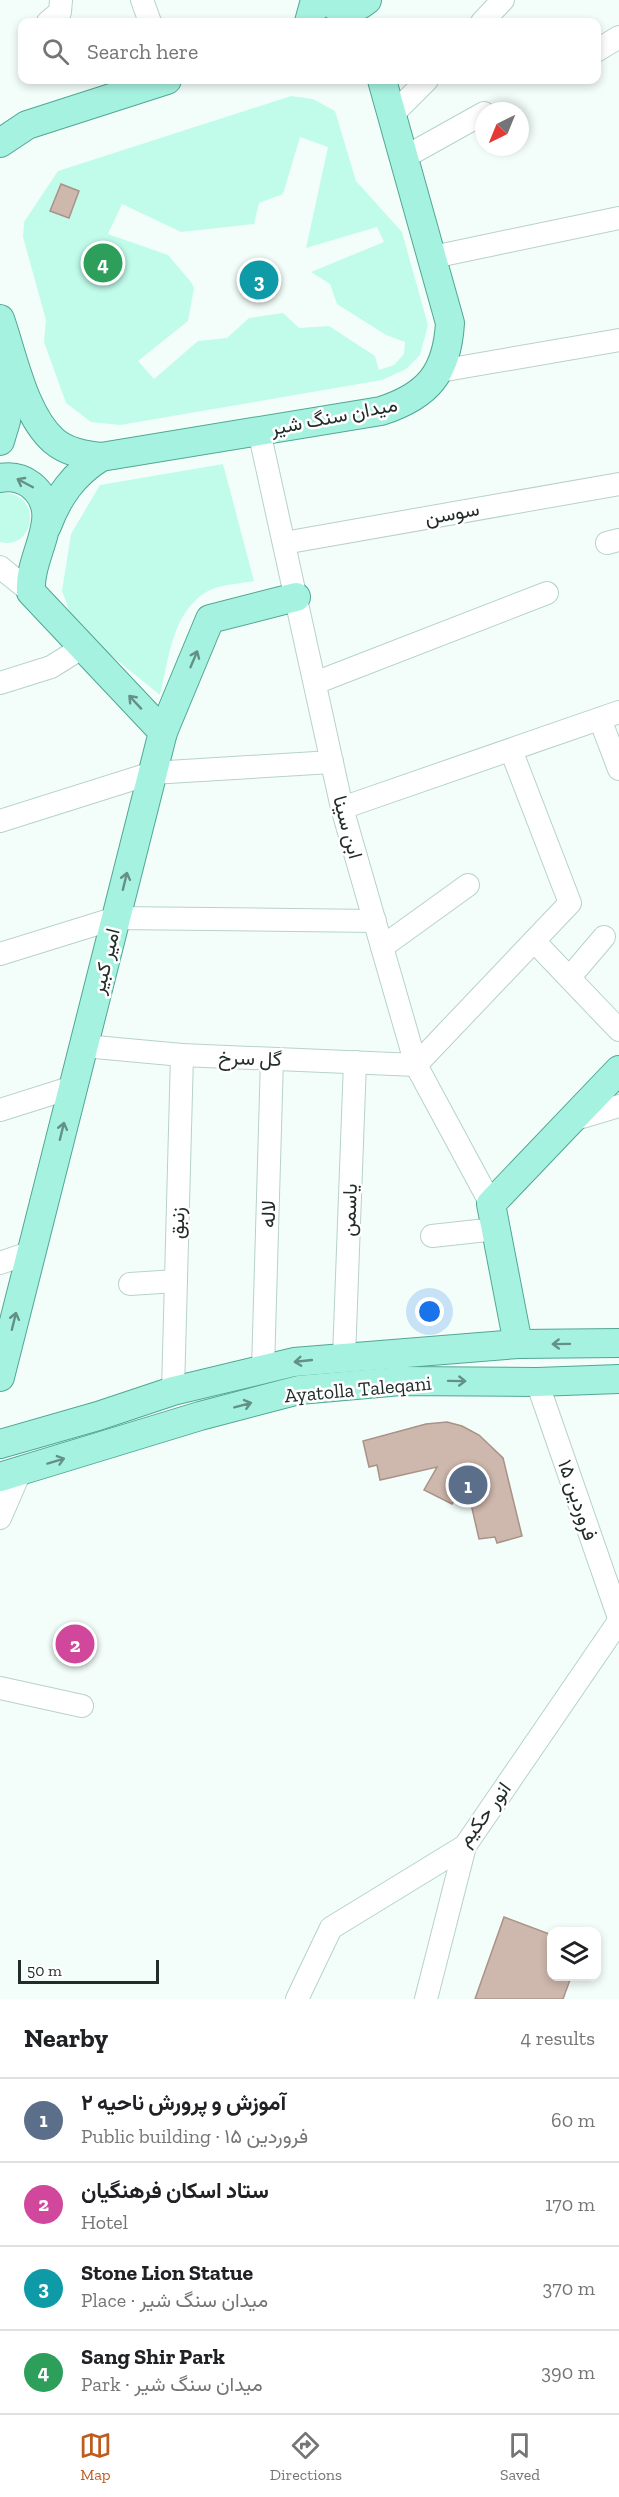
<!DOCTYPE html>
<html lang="en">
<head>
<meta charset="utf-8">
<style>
	:root { --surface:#fff; --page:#f2f2f2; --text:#202124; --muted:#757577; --line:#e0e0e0; --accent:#be5c20 }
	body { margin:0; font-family:"Zilla Slab",Vazirmatn,serif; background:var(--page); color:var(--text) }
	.controls { position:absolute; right:18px; bottom:18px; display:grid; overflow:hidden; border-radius:12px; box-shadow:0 3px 9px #0003 }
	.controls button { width:54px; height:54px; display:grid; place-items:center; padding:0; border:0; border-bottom:2px solid var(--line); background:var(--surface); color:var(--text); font:30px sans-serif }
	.compass { position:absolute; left:475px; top:102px; width:54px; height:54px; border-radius:50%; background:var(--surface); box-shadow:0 3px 9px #0003; rotate:223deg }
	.scale { position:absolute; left:18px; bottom:15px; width:141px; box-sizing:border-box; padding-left:6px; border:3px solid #222d2a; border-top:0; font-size:16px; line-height:21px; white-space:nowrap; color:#222d2a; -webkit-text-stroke:4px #fff; paint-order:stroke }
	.you { position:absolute; left:430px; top:1312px; width:21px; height:21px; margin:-15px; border:4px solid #fff; border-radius:50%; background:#1a73e8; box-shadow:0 0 0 9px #1a73e833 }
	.badge { display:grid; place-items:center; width:39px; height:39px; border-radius:50%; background:var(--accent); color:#fff; font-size:20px; font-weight:700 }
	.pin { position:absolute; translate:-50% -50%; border:3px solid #fff; box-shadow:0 2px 6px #0006 }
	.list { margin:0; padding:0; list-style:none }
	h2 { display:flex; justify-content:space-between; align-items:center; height:78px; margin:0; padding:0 24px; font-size:26px }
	h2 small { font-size:20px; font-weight:400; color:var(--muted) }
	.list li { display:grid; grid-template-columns:39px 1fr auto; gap:18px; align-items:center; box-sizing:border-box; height:84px; padding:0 24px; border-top:2px solid var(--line) }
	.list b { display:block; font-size:22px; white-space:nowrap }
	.list p { margin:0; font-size:20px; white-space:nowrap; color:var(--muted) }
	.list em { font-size:20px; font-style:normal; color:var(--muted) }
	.icon { flex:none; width:33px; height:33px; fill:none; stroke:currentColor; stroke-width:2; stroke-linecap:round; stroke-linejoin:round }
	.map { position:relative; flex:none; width:619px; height:1999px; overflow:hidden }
	.search { position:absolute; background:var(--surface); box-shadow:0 3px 9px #0003; left:18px; right:18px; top:18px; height:66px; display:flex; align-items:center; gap:15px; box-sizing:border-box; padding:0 21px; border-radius:12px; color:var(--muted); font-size:22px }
	.sheet { height:414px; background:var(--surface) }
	nav { display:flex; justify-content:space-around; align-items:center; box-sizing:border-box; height:84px; border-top:2px solid var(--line); background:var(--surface); font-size:16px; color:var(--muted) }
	nav a { display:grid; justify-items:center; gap:3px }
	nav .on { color:var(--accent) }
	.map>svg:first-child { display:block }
	.green { fill:#c1fceb; fill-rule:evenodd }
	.building { fill:#ceb7ac; stroke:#a99388; stroke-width:1.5 }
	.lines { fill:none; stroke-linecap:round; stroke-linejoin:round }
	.minor-casing { stroke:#b7d2ca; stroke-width:24 }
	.major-casing { stroke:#51a793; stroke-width:30 }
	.minor { stroke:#fff; stroke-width:22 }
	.major { stroke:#a6f2e0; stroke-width:28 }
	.oneway { stroke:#649085 }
	.labels { text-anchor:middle; stroke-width:5; stroke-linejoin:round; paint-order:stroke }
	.street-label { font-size:20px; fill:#222d2a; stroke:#fff }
</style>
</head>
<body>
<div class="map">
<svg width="619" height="1999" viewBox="0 0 619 1999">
	<rect width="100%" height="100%" fill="#f3fefa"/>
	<!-- green -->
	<g class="green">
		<path d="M291,96l22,3 22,12 21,70 46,51 26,93 -8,30 -14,14 -24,11 -262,45 -29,-3 -25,-19 -22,-61 2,-22 -23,-83 1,-15 34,-51zM300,137l28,10 -22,101 71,-21 7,15 -73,30 19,12 7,20 49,31 19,7 -1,12 -10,11 -15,5 -4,-14 -46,-30 -30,2 -16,-15 -34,5 -22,20 -29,3 -44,38 -16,-18 50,-40 6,-33 -3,-6 -23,-27 -60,-21 14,-30 59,28 73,-8 5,-21 24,-9z"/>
		<path d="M223,464l31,117c-14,3 -33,3 -46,10 -36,20 -39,68 -48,104l-73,-59 -15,-18 -10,-27 9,-57 29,-49z"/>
		<path d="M0,493c44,-3 36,58 0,49z"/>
	</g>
	<!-- building -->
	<g class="building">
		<polygon points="61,184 79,191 69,218 50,211"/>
		<polygon points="447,1422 462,1426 479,1435 503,1458 522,1536 497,1543 495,1537 479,1539 466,1482 452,1504 424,1490 437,1467 380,1480 377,1465 369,1467 363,1441 426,1424"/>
		<polygon points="504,1917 552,1935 552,1977 571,1977 563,1999 475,1999"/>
	</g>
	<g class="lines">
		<defs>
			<g id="minor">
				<polyline points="142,0 150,22"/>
				<polyline points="48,22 60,12 61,0"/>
				<polyline points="482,22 503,0"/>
				<polyline points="596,51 619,37"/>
				<polyline points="393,114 427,80"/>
				<polyline points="405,157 484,113"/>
				<polyline points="433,257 619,218"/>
				<polyline points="440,371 619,340"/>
				<polyline points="259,431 342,808 416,1065 491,1204"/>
				<polyline points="284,543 619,484"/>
				<polyline points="607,543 619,540"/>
				<polyline points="0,567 31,592"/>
				<polyline points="0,683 51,667 83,647"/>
				<polyline points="315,683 547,593"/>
				<polyline points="600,719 619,769"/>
				<polyline points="342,808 619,712"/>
				<polyline points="0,821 152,773 332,762"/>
				<polyline points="534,941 619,1030"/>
				<polyline points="382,947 468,885"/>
				<polyline points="0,954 116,918 375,921"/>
				<polyline points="570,977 604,937"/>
				<polyline points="84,1046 182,1055 416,1065 570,903 511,750"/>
				<polyline points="0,1110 73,1087"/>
				<polyline points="572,1120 619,1106"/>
				<polyline points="432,1236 496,1229"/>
				<polyline points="0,1263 32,1252"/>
				<polyline points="130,1284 176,1281"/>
				<polyline points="344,1357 355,1062"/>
				<polyline points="263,1369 272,1059"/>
				<polyline points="537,1382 619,1618"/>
				<polyline points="173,1391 182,1055"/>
				<polyline points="0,1518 20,1472"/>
				<polyline points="0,1688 82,1706"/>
				<polyline points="297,1999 331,1928 465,1846 619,1621"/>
				<polyline points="426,1999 465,1846"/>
			</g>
			<g id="major">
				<path d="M326,0c13,11 28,11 41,0"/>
				<polyline points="309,22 315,0"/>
				<polyline points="0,143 27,125 167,80"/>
				<path d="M0,319c13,37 24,96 54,122 13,11 30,14 47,16l280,-46c47,-15 66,-38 69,-88l-68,-243"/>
				<polyline points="0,441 6,421 13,368"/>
				<path d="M0,478c11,-2 22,0 31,7 36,29 -3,69 0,107l132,140 -163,645"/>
				<path d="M47,526c11,-30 27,-52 54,-69"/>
				<polyline points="163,732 210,619 296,597"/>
				<polyline points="518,1344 491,1204 619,1070"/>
				<polyline points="0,1444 98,1416 173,1391 294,1362 518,1344 619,1343"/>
				<polyline points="0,1477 200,1416 299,1390 401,1381 537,1382 619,1379"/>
			</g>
		</defs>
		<!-- minor casing -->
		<use href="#minor" class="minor-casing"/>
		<!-- major casing -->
		<use href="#major" class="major-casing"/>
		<!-- minor -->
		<use href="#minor" class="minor"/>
		<!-- major -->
		<use href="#major" class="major"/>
	</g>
	<!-- one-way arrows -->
	<defs><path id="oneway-shaft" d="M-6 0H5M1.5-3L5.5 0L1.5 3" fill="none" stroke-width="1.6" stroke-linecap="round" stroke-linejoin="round" transform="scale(1.5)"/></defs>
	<g class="oneway">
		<use href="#oneway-shaft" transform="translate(25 483) rotate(-152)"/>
		<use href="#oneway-shaft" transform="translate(194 659) rotate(-67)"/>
		<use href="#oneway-shaft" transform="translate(135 702) rotate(-133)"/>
		<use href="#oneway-shaft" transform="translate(125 881) rotate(-76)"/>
		<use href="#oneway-shaft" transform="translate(62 1131) rotate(-76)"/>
		<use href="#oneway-shaft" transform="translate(14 1321) rotate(-76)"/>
		<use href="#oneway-shaft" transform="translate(561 1344) rotate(179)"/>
		<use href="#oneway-shaft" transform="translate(303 1361) rotate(174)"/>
		<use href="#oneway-shaft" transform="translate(457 1381) rotate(1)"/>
		<use href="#oneway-shaft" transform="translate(243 1405) rotate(-15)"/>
		<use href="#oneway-shaft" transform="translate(56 1461) rotate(-17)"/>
	</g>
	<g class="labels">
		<!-- street labels -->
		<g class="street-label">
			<text transform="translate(334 416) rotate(-11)" y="7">میدان سنگ شیر</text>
			<text transform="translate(452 513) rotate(-10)" y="7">سوسن</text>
			<text transform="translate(348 827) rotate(75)" y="7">ابن سینا</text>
			<text transform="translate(105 961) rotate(-76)" y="7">امیر کبیر</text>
			<text transform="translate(250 1058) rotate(2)" y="7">گل سرخ</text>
			<text transform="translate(349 1210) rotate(-88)" y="7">یاسمن</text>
			<text transform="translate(268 1214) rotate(-88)" y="7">لاله</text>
			<text transform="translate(177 1223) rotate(-88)" y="7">زنبق</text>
			<text transform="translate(358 1389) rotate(-5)" y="7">Ayatolla Taleqani</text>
			<text transform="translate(578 1500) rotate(71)" y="7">۱۵ فروردین</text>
			<text transform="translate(484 1814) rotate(-53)" y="7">انور حکیم</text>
		</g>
	</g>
</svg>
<div class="controls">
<button><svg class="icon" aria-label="layers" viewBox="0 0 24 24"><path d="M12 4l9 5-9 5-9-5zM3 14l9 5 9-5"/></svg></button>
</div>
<svg class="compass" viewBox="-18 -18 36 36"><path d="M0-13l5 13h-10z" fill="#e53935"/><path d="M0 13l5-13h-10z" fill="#757577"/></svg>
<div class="scale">50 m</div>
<div class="you"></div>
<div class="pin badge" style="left:468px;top:1485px;background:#5c6f8a">1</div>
<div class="pin badge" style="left:75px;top:1644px;background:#d1479c">2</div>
<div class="pin badge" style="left:259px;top:280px;background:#0f9aa8">3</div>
<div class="pin badge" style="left:103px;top:263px;background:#2e9e5b">4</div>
<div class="search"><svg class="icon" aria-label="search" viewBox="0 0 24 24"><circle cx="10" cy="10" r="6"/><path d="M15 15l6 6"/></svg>Search here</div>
</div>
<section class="sheet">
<h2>Nearby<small>4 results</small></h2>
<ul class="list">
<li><span class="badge" style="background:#5c6f8a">1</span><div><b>آموزش و پرورش ناحیه ۲</b><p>Public building · ۱۵ فروردین</p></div><em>60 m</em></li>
<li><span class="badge" style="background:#d1479c">2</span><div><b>ستاد اسکان فرهنگیان</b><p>Hotel</p></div><em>170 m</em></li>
<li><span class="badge" style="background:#0f9aa8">3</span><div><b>Stone Lion Statue</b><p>Place · میدان سنگ شیر</p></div><em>370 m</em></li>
<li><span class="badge" style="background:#2e9e5b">4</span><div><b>Sang Shir Park</b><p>Park · میدان سنگ شیر</p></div><em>390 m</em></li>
</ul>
</section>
<nav>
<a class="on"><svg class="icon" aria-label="map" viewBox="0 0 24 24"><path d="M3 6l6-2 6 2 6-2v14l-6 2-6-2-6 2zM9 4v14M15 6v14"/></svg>Map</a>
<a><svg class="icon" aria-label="directions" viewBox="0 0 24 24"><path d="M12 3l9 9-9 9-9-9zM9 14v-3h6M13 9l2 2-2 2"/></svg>Directions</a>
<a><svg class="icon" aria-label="saved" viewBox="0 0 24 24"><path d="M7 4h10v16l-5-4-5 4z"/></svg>Saved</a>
</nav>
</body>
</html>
